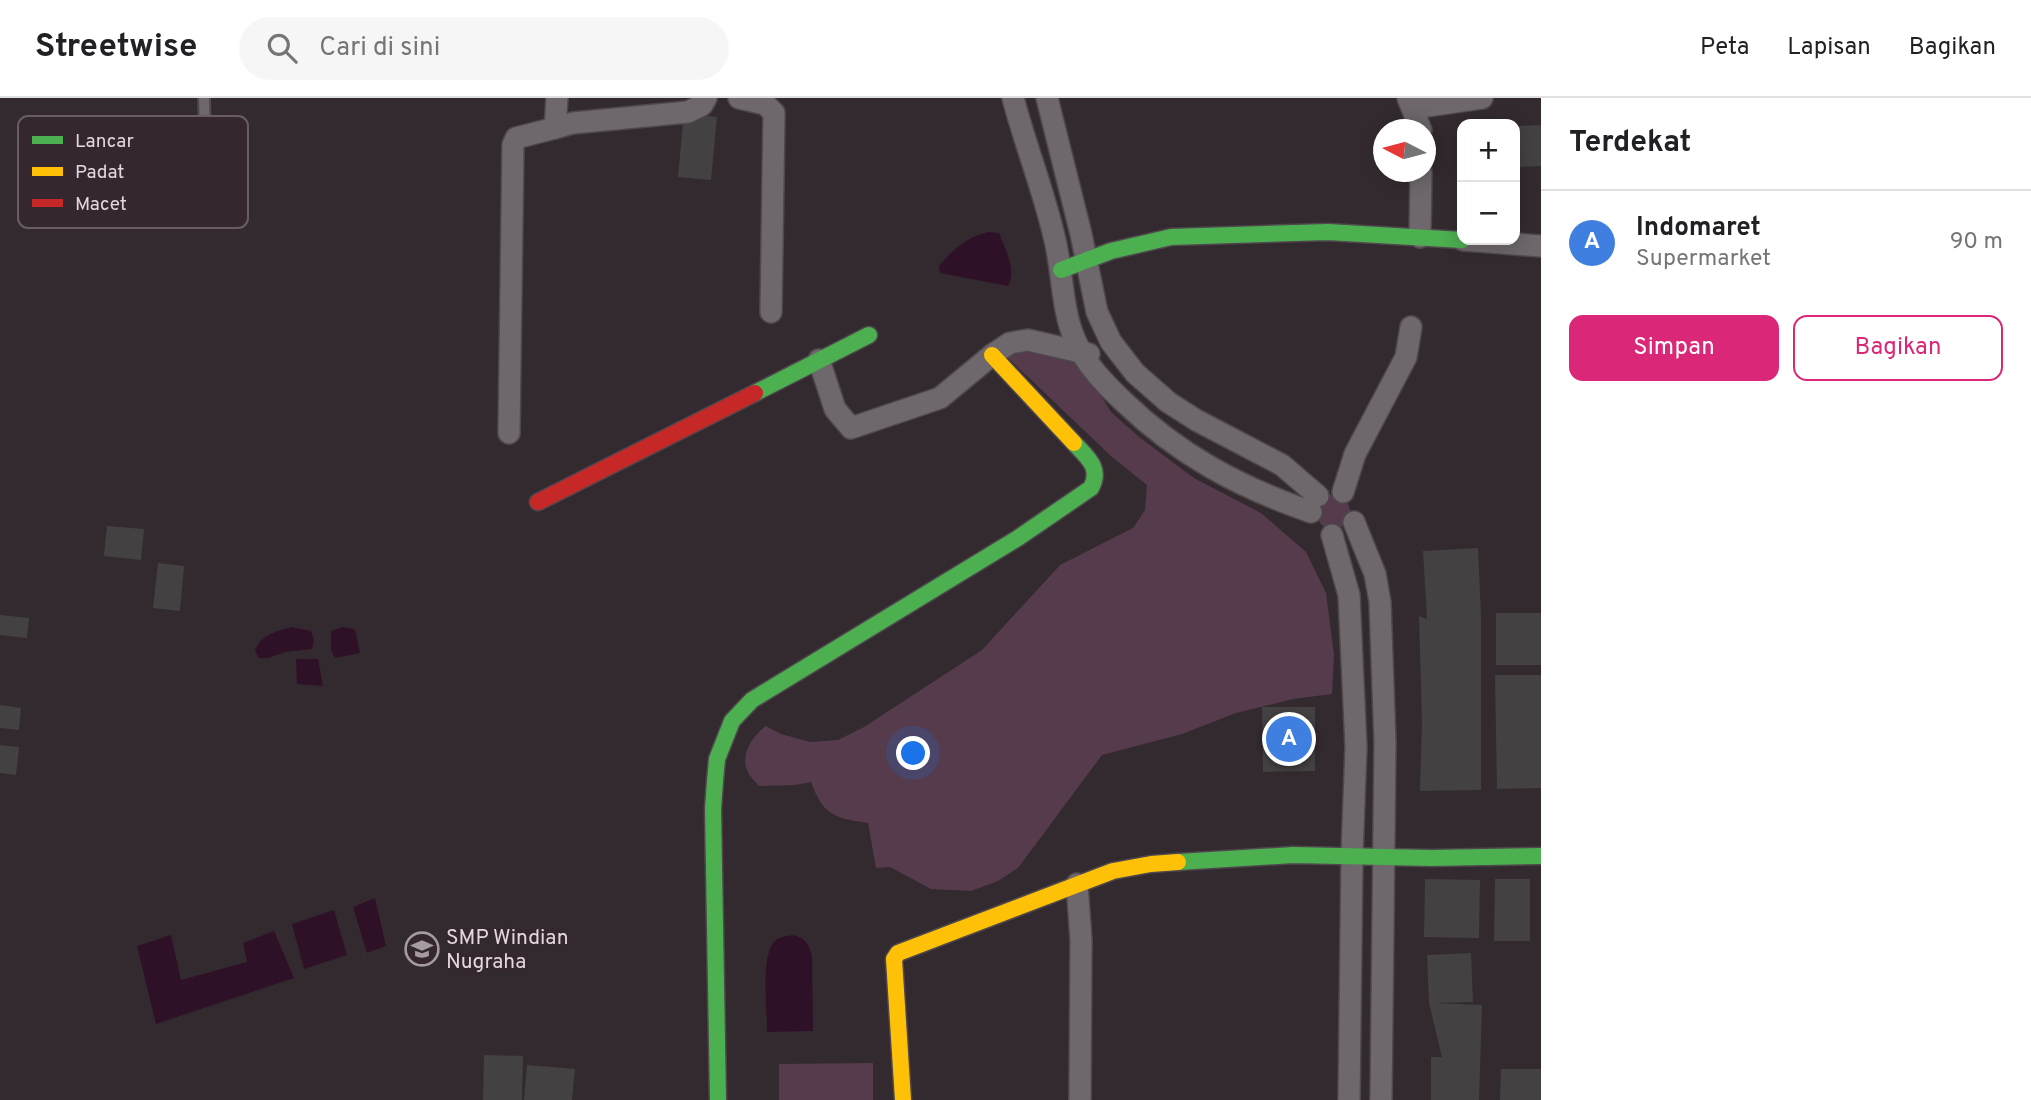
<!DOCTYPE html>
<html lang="id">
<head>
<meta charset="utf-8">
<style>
	:root { --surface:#fff; --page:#f6f6f6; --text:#202124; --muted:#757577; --line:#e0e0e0; --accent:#db2777 }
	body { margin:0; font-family:Overpass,sans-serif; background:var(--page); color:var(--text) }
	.controls { position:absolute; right:21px; top:21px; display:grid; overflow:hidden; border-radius:14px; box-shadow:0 4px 18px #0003 }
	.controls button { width:63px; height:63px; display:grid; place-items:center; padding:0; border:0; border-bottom:2px solid var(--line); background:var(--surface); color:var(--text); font:35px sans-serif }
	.compass { position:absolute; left:1373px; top:21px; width:63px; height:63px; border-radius:50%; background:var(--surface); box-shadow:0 4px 18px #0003; rotate:276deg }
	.you { position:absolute; left:914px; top:656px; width:24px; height:24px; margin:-18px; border:5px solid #fff; border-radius:50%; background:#1a73e8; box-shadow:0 0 0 10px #1a73e833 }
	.badge { display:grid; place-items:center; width:46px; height:46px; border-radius:50%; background:var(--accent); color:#fff; font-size:23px; font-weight:700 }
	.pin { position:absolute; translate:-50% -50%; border:4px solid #fff; box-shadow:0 2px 7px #0006 }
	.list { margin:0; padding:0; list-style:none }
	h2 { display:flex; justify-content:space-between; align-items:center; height:91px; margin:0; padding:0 28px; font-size:30px }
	h2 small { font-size:23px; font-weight:400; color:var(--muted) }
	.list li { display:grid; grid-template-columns:46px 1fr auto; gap:21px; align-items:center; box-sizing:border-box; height:105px; padding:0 28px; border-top:2px solid var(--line) }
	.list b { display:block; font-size:26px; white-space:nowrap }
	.list p { margin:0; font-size:23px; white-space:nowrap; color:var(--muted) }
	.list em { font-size:23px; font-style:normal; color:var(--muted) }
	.actions { display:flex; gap:14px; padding:21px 28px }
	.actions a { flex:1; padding:16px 0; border:2px solid var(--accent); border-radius:14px; text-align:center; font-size:24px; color:var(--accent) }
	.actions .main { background:var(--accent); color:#fff }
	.icon { flex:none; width:38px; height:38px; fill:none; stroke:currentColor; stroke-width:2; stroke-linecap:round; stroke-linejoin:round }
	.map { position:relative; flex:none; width:1541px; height:1002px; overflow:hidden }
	header { display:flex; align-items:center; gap:42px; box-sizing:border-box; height:98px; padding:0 35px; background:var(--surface); border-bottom:2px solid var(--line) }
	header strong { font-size:33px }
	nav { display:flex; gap:38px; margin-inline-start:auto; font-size:24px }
	.search { width:490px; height:63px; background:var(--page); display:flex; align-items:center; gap:18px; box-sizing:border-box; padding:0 24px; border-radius:38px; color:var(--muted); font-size:26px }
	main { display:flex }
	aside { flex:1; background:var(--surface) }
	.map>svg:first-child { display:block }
	.green { fill:#553b4c }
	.water { fill:#2f1127 }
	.building { fill:#434142 }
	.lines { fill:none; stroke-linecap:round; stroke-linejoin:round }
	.lane-casing { stroke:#4e474c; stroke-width:14 }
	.street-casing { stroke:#4e474c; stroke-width:24 }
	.fast-casing { stroke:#4e474c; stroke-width:19 }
	.slow-casing { stroke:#4e474c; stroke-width:19 }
	.jam-casing { stroke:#4e474c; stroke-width:19 }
	.lane { stroke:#6e686c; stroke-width:10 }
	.street { stroke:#6e686c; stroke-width:21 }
	.fast { stroke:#4caf50; stroke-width:16 }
	.slow { stroke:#ffc107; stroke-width:16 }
	.jam { stroke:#c62828; stroke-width:16 }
	.labels { text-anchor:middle; stroke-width:5; stroke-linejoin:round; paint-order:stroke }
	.poi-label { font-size:21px; fill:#e2d9df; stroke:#352730; text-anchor:start }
	.key { fill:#352730; stroke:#695c65; stroke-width:2 }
	.key-label { font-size:19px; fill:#e2d9df }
</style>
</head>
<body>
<header>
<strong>Streetwise</strong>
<div class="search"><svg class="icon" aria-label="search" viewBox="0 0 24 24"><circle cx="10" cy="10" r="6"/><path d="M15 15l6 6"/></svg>Cari di sini</div>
<nav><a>Peta</a><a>Lapisan</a><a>Bagikan</a></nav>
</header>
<main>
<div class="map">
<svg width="1541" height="1002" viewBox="0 0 1541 1002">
	<rect width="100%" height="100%" fill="#322a2f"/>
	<!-- green -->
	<g class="green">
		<path d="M1008,247l70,12 33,55 28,25 55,41 67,35 45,39 20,41 8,62 -2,39 -39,5 -57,14 -54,21 -80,21 -84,113 -20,13 -27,10 -40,-2 -41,-22 -14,1 -8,-45c-34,-5 -45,-8 -57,-41l-16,3 -36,1c-3,-4 -9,-9 -11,-14 -9,-17 5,-37 18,-46l15,8 29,8 28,-2 26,-13 118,-77 78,-85 73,-37 12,-18 2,-25 -35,-28 -107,-102z"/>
		<circle cx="1333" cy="414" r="17"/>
		<polygon points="873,965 873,1002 779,1002 779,966"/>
	</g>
	<!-- water -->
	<g class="water">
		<path d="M988,134l11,1c6,16 18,37 9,53l-68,-13 -1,-7c13,-16 28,-29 49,-34z"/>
		<path d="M292,529l19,4 3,9 -2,9 -27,3 -17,6h-9l-4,-7c5,-16 22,-20 37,-24z"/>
		<polygon points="342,529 355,531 360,555 335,560 331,552 331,533"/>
		<polygon points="296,561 318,561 323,588 297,586"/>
		<polygon points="375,800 386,848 367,855 353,809"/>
		<polygon points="334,812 347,857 304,871 292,826"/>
		<polygon points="274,833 294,880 156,926 137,848 171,837 181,882 247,864 243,845"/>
		<path d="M793,837c12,3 16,9 19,21l1,75 -46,1c0,-20 -6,-73 6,-89 5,-6 12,-7 20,-8z"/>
	</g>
	<!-- building -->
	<g class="building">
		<polygon points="684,15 717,19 711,82 678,79"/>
		<polygon points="1541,27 1541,68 1519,69 1517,28"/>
		<polygon points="107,428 144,431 141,462 104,458"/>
		<polygon points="1478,450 1481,518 1481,692 1420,693 1422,625 1419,518 1427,521 1423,453"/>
		<polygon points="158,465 184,468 180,513 153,510"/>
		<rect x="1496" y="515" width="45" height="52"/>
		<polygon points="0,517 29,520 27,540 0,537"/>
		<polygon points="1495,577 1541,577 1541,690 1497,691"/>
		<polygon points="0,607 21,610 19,632 0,630"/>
		<polygon points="1262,609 1315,609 1315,673 1263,674"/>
		<polygon points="0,647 19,649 16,677 0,675"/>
		<polygon points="1425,781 1480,782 1479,840 1424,839"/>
		<polygon points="1495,781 1530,781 1530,843 1494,843"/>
		<polygon points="1471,855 1473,904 1436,905 1482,907 1479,1002 1431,1002 1431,959 1442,959 1429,905 1427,857"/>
		<polygon points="484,957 523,958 522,1002 483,1002"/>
		<polygon points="527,967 575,971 572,1002 524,1002"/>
		<polygon points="1501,971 1541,971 1541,1002 1500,1002"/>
	</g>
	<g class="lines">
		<defs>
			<polyline id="lane" points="204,0 207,112"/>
			<g id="street">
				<polyline points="557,0 555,30 573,25 688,14 702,7 706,0"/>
				<polyline points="739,0 765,6 774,15 771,214"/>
				<path d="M1013,0c12,46 30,91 41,138 9,34 7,72 21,104 11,25 30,44 49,62 55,53 115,85 187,110"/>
				<polyline points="1047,0 1081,136 1097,214 1111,244 1135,275 1168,304 1196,322 1282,367 1318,398"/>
				<polyline points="1408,0 1421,32"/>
				<polyline points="1414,10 1482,0"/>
				<polyline points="1420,139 1421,74"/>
				<polyline points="1463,142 1541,148"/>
				<polyline points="819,262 835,311 851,330 940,300 992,257 1010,245 1028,242 1089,256"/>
				<polyline points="509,335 513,47 516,40 555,30"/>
				<polyline points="1343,394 1355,356 1406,259 1411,229"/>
				<polyline points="1354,424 1375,476 1380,504 1385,645 1381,1002"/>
				<polyline points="1332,437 1349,497 1356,649 1352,757 1349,1002"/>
				<polyline points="1077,786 1081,842 1080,1002"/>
			</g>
			<g id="fast">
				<polyline points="1061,172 1111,153 1171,139 1328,134 1462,142"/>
				<polyline points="755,295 869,237"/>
				<polyline points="1178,764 1293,757 1431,760 1541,758"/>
				<path d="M718,1002l-5,-291 2,-28 2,-22 15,-38 20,-21 266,-162 73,-50c11,-20 -4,-31 -17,-45"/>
			</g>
			<g id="slow">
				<polyline points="992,257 1074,345"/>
				<polyline points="903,1002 894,861 898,855 1113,773 1151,766 1178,764"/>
			</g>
			<polyline id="jam" points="538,404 755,295"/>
		</defs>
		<!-- lane casing -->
		<use href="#lane" class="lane-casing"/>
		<!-- street casing -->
		<use href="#street" class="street-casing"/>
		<!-- fast casing -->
		<use href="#fast" class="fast-casing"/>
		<!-- slow casing -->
		<use href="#slow" class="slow-casing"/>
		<!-- jam casing -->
		<use href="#jam" class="jam-casing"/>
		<!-- lane -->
		<use href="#lane" class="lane"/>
		<!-- street -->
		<use href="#street" class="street"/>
		<!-- fast -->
		<use href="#fast" class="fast"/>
		<!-- slow -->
		<use href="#slow" class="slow"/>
		<!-- jam -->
		<use href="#jam" class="jam"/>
	</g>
	<!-- icons -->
	<defs>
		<symbol id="school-ring" viewBox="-11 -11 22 22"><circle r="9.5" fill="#352730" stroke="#a49ca1" stroke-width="1.5"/><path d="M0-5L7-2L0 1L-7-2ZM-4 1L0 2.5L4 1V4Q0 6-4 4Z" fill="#a49ca1"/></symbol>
	</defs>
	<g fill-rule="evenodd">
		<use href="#school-ring" x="403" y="832" width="38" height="38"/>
	</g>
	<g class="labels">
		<!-- poi labels -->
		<g class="poi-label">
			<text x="446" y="846">SMP Windian<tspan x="446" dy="24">Nugraha</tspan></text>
		</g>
	</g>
	<!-- legend -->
	<rect x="18" y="18" width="230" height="112" rx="10" class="key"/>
	<rect x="32" y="38" width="31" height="8" fill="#4caf50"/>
	<rect x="32" y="69" width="31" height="9" fill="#ffc107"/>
	<rect x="32" y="101" width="31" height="8" fill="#c62828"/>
	<g class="key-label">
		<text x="75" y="49">Lancar</text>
		<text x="75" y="80">Padat</text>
		<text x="75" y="112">Macet</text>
	</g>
</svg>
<div class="controls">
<button>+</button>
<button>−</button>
</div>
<svg class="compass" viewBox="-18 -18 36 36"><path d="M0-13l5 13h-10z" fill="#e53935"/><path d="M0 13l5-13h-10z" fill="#757577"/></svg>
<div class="you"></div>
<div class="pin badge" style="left:1289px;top:641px;background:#3f7fe0">A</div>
</div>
<aside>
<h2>Terdekat<small></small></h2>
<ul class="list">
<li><span class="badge" style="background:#3f7fe0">A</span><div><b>Indomaret</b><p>Supermarket</p></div><em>90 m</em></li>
</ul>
<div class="actions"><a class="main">Simpan</a><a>Bagikan</a></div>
</aside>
</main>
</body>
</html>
